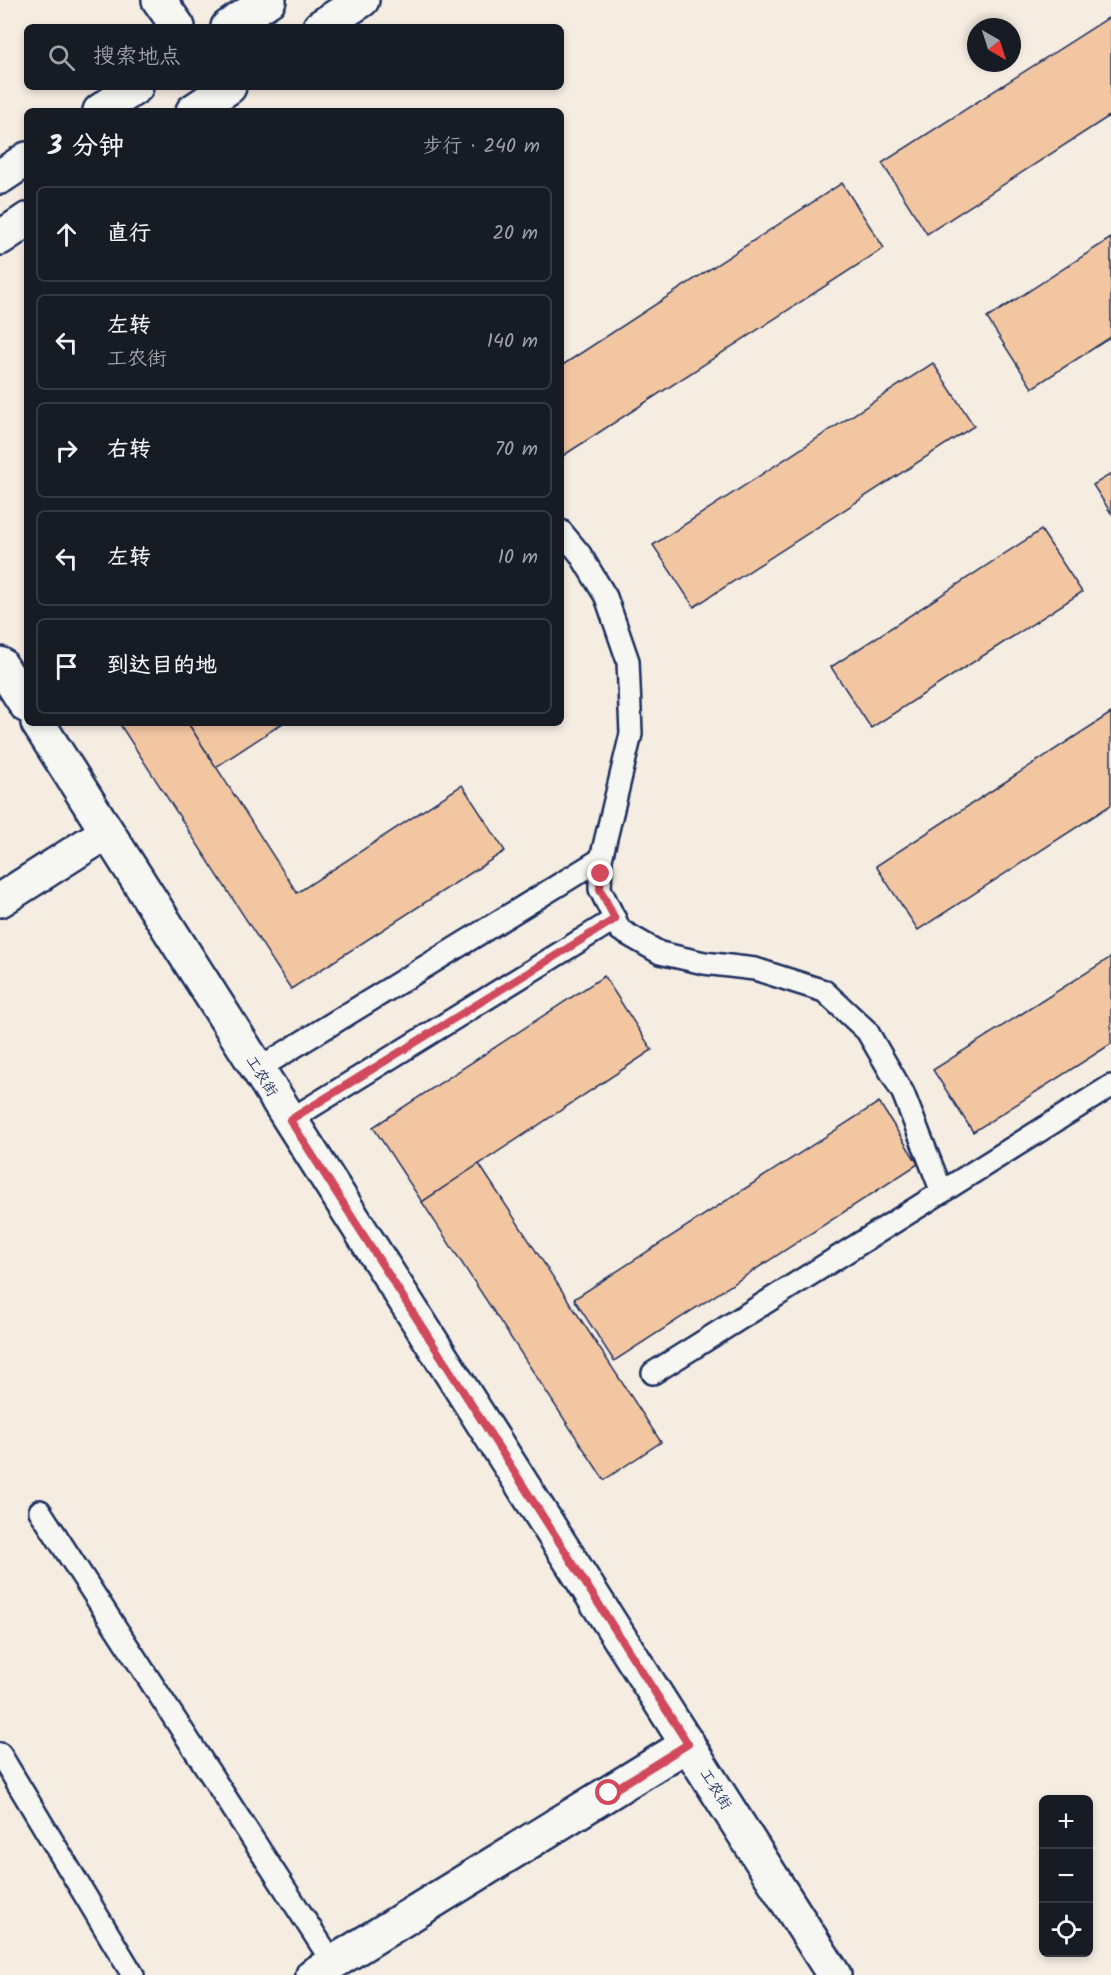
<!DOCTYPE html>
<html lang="zh">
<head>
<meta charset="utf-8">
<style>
	:root { --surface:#171b24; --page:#242831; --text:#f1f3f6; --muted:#9ea1a6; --line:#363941 }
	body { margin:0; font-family:Kalam,"LXGW WenKai TC",sans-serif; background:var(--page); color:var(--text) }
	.controls { position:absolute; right:18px; bottom:18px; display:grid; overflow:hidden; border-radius:9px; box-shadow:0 3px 9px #0003 }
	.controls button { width:54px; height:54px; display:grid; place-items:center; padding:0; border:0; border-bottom:2px solid var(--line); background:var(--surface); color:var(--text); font:30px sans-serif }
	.compass { position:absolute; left:967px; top:18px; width:54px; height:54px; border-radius:50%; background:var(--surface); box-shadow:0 3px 9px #0003; rotate:141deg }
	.stop { position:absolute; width:18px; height:18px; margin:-14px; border:4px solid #d1495b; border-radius:50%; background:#fff }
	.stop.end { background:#d1495b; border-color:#fff; box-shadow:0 2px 6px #0008 }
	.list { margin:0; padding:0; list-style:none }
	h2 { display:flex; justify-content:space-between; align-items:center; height:78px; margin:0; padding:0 24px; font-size:26px }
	h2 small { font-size:20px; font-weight:400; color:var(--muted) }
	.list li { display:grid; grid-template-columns:39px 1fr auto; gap:18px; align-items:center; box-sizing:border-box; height:96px; margin:0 12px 12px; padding:0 12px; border:2px solid var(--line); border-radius:9px }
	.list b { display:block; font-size:22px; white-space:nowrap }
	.list p { margin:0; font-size:20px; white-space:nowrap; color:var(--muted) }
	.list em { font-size:20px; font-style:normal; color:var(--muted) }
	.icon { flex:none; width:33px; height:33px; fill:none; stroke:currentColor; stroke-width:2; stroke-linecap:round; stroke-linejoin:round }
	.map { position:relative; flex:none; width:1111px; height:1975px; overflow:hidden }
	.search { position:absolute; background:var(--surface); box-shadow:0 3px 9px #0003; left:24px; top:24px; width:540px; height:66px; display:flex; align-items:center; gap:15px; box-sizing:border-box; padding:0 21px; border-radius:9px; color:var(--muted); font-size:22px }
	.panel { position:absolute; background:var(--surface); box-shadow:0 3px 9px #0003; left:24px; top:108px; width:540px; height:618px; border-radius:9px }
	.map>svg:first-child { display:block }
	.building { fill:#f3c6a2; stroke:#1b2f5e; stroke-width:1.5 }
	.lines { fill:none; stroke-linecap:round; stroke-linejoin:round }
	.lane-casing { stroke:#1b2f5e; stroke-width:26 }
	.street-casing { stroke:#1b2f5e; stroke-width:38 }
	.secondary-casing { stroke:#1b2f5e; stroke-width:38 }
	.lane { stroke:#f6f6f2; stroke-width:21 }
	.street { stroke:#f6f6f2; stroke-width:33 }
	.secondary { stroke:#f6f6f2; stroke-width:33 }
	.route { stroke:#d1495b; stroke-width:8 }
	.labels { text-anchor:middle; stroke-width:4.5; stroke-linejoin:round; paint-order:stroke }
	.street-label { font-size:15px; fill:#1b2f5e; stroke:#f6f6f2 }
</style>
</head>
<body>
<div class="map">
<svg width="1111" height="1975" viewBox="0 0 1111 1975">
	<rect width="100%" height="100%" fill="#f5ece2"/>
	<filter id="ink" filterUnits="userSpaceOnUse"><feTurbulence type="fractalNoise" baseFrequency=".0167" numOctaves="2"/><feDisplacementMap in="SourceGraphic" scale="12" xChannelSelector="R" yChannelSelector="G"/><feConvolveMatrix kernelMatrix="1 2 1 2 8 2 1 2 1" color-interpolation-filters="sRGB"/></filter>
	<g filter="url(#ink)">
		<!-- building -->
		<g class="building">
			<polygon points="1111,16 1111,115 927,234 882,163"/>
			<polygon points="842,183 884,248 561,457 561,366"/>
			<polygon points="1111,238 1111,337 1032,388 987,318"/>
			<polygon points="933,363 974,426 694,607 653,545"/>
			<polygon points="1111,474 1111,513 1093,485"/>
			<polygon points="1041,530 1082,592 871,728 831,667"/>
			<polygon points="1111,713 1111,805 918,930 876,866"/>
			<polygon points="119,723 188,723 297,893 462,785 505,851 291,989"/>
			<polygon points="188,723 283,723 216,767"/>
			<polygon points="1111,957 1111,1044 973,1132 933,1070"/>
			<polygon points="604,976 652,1050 422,1202 373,1127"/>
			<polygon points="879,1102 918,1164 614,1361 574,1299"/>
			<polygon points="479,1164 661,1442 604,1480 422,1202"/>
		</g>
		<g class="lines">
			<defs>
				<g id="lane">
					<polyline points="561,531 580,554 606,597 628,661 631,734 601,859 600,889 620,930 660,953 704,963 755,969 824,991 867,1031 903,1093 942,1192"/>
					<polyline points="258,1069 601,859"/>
					<polyline points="290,1120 615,919"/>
					<polyline points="653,1373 1111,1086"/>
					<polyline points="40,1511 333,1963"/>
					<polyline points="0,1754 133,1975"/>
				</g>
				<g id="street">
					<polyline points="159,0 178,27"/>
					<polyline points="0,900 107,832"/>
					<polyline points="313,1975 688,1744"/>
				</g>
				<g id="secondary">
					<polyline points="228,27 269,0"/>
					<polyline points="320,27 362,0"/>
					<polyline points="100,111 136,87"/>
					<polyline points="193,111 229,87"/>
					<polyline points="0,177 27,159"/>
					<polyline points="0,238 27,220"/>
					<polyline points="0,664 27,706"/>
					<polyline points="38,723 834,1975"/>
				</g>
			</defs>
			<!-- lane casing -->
			<use href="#lane" class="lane-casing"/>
			<!-- street casing -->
			<use href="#street" class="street-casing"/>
			<!-- secondary casing -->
			<use href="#secondary" class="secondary-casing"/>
			<!-- lane -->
			<use href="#lane" class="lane"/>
			<!-- street -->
			<use href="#street" class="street"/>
			<!-- secondary -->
			<use href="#secondary" class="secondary"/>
		</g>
	</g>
	<g class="lines" filter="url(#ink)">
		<!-- route -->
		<polyline class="route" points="601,874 600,889 615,919 290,1120 688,1744 609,1793"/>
	</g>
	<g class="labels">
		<!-- street labels -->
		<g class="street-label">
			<text transform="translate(262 1076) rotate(58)" y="5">工农街</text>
			<text transform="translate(716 1789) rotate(58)" y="5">工农街</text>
		</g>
	</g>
</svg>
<div class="controls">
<button>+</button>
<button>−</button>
<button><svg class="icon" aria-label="locate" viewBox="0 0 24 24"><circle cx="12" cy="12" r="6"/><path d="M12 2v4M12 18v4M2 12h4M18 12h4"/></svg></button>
</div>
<svg class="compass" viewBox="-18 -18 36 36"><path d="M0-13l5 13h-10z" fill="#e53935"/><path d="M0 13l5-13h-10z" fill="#9ea1a6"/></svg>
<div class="stop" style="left:609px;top:1793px"></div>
<div class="stop end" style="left:601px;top:874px"></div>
<div class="search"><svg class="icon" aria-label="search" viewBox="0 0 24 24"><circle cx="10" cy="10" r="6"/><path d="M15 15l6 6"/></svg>搜索地点</div>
<section class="panel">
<h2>3 分钟<small>步行 · 240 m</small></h2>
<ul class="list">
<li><svg class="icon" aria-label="ahead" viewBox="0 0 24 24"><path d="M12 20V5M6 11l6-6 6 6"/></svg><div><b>直行</b></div><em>20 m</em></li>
<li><svg class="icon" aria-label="left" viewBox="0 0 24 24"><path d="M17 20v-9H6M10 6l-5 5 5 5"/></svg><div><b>左转</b><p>工农街</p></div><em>140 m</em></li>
<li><svg class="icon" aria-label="right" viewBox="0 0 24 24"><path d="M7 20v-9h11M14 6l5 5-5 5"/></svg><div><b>右转</b></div><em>70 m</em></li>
<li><svg class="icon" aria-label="left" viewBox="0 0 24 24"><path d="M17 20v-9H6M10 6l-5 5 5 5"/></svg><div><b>左转</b></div><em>10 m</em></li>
<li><svg class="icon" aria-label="arrive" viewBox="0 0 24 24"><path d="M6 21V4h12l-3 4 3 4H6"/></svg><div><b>到达目的地</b></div></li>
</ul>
</section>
</div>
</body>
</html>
